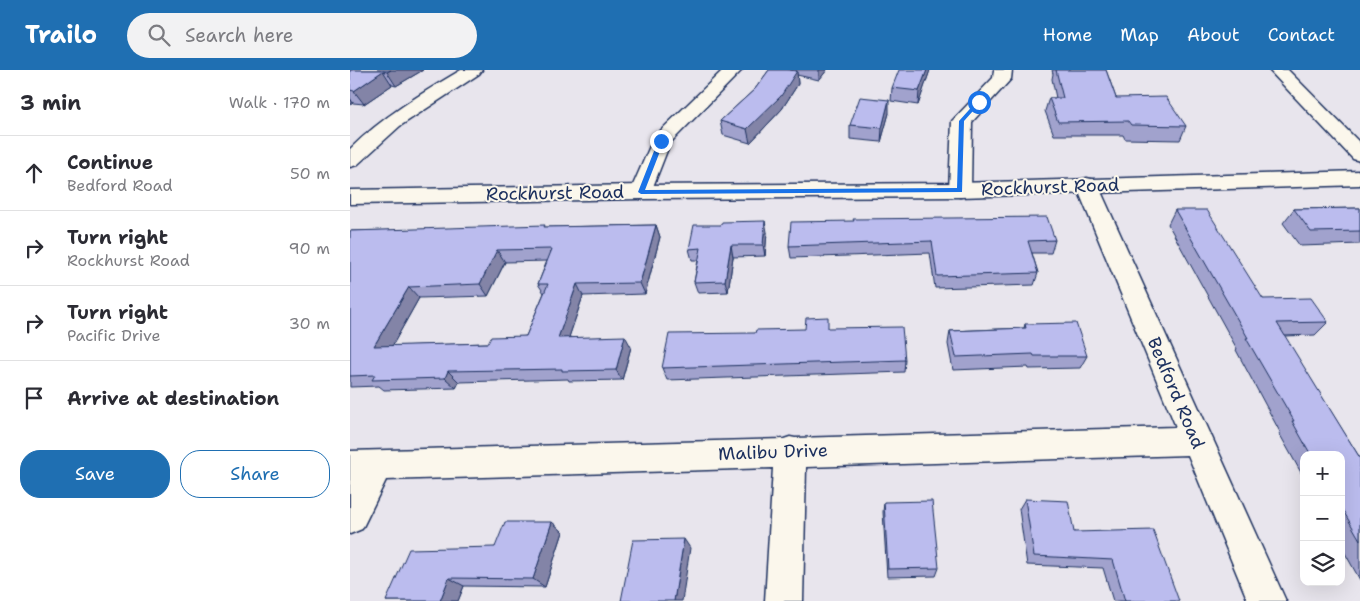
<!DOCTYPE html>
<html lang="en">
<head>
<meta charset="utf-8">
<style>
	:root { --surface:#fff; --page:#f2f2f3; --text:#2b2b33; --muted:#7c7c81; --line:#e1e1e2; --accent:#1f6fb2 }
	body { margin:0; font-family:"Shantell Sans",sans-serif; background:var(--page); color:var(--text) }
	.controls { position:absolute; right:15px; bottom:15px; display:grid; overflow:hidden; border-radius:10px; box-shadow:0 5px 20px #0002 }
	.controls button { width:45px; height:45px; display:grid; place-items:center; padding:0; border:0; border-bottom:1px solid var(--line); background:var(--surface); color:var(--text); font:25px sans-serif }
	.stop { position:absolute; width:15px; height:15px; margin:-11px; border:4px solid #1a73e8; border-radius:50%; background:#fff }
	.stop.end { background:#1a73e8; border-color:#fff; box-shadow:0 1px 5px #0008 }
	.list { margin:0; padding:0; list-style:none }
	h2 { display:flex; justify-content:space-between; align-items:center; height:65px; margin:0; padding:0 20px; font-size:21px }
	h2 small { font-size:16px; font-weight:400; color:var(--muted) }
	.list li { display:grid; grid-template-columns:32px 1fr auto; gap:15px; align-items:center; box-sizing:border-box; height:75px; padding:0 20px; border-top:1px solid var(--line) }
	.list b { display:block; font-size:19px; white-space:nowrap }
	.list p { margin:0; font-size:16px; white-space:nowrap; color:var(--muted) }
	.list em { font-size:16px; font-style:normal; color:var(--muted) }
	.actions { display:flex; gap:10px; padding:15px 20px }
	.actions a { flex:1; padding:11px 0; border:1px solid var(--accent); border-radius:20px; text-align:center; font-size:18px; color:var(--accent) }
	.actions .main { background:var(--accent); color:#fff }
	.icon { flex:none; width:28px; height:28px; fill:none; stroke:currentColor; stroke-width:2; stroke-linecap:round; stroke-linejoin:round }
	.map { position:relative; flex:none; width:1010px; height:531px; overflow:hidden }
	header { display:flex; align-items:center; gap:30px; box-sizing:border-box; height:70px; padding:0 25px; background:var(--accent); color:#fff }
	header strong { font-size:24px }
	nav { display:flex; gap:28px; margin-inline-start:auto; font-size:18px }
	.search { width:350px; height:45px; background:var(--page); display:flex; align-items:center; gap:12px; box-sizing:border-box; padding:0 18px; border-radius:28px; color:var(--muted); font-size:19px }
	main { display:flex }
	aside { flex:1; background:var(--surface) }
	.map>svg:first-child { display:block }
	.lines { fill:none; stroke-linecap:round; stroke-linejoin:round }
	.minor-casing { stroke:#1b2f5e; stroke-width:3 }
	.tertiary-casing { stroke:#1b2f5e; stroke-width:3 }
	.minor { fill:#fbf7ec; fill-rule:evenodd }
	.tertiary { fill:#fbf7ec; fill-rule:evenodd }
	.wall { fill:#a1a2cd; stroke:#1b2f5e; fill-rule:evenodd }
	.shaded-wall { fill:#8384a7; stroke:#1b2f5e }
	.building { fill:#bbbcee; stroke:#1b2f5e; fill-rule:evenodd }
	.route { fill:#1a73e8 }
	.labels { text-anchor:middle; stroke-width:4; stroke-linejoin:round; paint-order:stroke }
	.street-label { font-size:18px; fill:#1b2f5e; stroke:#fbf7ec }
</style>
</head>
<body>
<header>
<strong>Trailo</strong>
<div class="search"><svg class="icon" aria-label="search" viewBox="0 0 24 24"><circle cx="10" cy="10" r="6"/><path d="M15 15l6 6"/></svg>Search here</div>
<nav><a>Home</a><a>Map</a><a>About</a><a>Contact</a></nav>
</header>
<main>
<aside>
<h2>3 min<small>Walk · 170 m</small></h2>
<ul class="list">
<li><svg class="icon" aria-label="ahead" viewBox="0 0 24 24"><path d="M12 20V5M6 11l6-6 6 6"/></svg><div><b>Continue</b><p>Bedford Road</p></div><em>50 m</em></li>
<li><svg class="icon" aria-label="right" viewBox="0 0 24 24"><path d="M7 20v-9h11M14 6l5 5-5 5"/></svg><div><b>Turn right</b><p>Rockhurst Road</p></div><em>90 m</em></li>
<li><svg class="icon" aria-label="right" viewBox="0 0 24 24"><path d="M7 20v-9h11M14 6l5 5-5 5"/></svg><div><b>Turn right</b><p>Pacific Drive</p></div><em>30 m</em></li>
<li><svg class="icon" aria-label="arrive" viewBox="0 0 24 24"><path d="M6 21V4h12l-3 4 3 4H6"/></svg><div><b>Arrive at destination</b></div></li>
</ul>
<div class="actions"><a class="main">Save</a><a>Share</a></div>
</aside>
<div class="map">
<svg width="1010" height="531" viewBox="0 0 1010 531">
	<rect width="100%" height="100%" fill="#e8e5ed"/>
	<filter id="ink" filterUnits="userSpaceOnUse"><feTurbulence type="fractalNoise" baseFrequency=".02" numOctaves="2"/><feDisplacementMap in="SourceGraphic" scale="10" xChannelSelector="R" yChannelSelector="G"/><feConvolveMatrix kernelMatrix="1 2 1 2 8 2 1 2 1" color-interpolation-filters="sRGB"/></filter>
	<g filter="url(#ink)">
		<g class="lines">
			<defs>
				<g id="minor">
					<path d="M111,0h21l-3,4 -79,52 -43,39 -7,2v-18c32,-32 72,-56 111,-79z"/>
					<polygon points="373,0 392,0 320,73 299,127 291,129 283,127 280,122 304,67"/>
					<polygon points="644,0 662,0 661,9 622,52 621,120 618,125 610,127 602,125 599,120 602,51 643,8"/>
					<polygon points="919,0 938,0 1010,73 1010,91 1003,89"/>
					<polygon points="737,108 745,110 748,115 936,531 898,531 838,385 456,397 453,531 415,531 423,398 36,410 12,459 0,464 0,381 434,369 440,367 445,368 826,357 726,115 729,110"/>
				</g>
				<polygon id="tertiary" points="1010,101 1010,115 610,127 291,129 0,134 0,120 291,115 610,113"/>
			</defs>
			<!-- minor casing -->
			<use href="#minor" class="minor-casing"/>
			<!-- tertiary casing -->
			<use href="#tertiary" class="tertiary-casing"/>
			<!-- minor -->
			<use href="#minor" class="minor"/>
			<!-- tertiary -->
			<use href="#tertiary" class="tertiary"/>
		</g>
		<!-- wall -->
		<g class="wall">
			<polygon points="0,0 73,0 46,16 42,15 14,34 3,33 0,35"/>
			<polygon points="419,0 477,0 469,10 447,5 448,14 432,39 400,73 373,65 370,51 405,19"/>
			<polygon points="580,0 568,35 541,31 542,18"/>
			<polygon points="702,0 756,0 766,28 836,56 830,70 775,69 773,65 704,65 695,41 699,28 706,28 702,9 703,4"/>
			<polygon points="539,43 531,72 500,69 500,55"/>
			<polygon points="1010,138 1010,174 950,176 933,153 944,139"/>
			<polygon points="825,140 913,229 978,252 965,265 934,266 1010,388 1010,510 991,476 991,385 954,385 954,408 929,363 930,362 886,280 887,279 818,154"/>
			<polygon points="504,151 705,170 701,183 682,183 688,203 684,215 585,218 580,183 441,188 439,176"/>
			<path d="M306,155l4,12 -15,57 -62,2 -14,41 62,10 -9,33 -53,1 -1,-2 -109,3 -3,6 -72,2 -5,-4 -29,1v-156zM197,191l-9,23 6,9 -18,43 -38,7 -96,3 27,-48 69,-2 17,-34z"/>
			<polygon points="417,162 415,186 383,187 378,222 348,223 344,212 348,190 342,190 339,179"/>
			<polygon points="675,254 737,286 730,298 679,299 678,297 603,300 598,274 600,261 674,258"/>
			<polygon points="478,258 555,290 554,302 317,310 312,298"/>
			<polygon points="675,429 724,462 829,531 763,531 753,498 677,495 669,439"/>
			<polygon points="534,432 589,498 586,506 537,507 533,442"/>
			<polygon points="202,452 213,462 195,517 114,516 108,531 36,531 145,477"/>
		</g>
		<!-- shaded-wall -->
		<g class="shaded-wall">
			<polygon points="41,0 73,0 46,16 37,2"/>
			<polygon points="469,0 477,0 469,10"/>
			<polygon points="577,0 580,0 568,35 569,21"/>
			<polygon points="33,1 42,15 14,34 4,21"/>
			<polygon points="447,1 448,14 432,39 400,73 397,59"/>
			<polygon points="0,28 3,33 0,35"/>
			<polygon points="539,30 539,43 531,72 532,58"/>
			<polygon points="415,151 417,162 415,186 413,175"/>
			<polygon points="306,155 310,167 295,224 290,213"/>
			<polygon points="381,175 383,187 378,222 375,211"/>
			<polygon points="147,180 155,192 138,226 130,214"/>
			<polygon points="227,214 233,226 215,279 208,268"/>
			<polygon points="59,217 69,228 36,287 24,276"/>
			<polygon points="275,266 281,277 272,310 266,300"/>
			<polygon points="98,301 109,312 106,318 95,308"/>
			<polygon points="202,452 213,462 195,517 183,509"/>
			<polygon points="334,469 340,478 332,531 324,531"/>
			<polygon points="99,508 114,516 108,531 90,531"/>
		</g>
		<!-- building -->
		<g class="building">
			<polygon points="0,0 41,0 37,2 33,1 4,21 0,20"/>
			<polygon points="419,0 438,0 447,1 431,26 397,59 370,51 405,19"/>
			<polygon points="549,0 577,0 569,21 542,18"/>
			<polygon points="706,0 756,0 766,28 816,27 836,56 781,55 778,51 708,52 699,28 713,28"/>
			<polygon points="510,27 539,30 532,58 500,55"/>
			<polygon points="1010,138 1010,161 961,162 944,139"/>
			<polygon points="825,140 857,140 913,229 961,228 978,252 927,253 1010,388 1010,470 991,437 991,385 961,385 942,351 944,351 896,268 898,268"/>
			<polygon points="697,147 705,170 678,171 688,203 587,206 582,171 439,176 441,152 504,151 503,149"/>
			<polygon points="415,151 413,175 381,175 375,211 344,212 351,178 339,179 344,155 371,155 372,152"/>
			<path d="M195,155l-1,2 112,-2 -16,58 -63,1 -19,54 67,-2 -9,34 -54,1v-2l-114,2 -3,7 -73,2 3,-5 -25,1v-145zM202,179l-14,35h10l-22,52 -35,1 -3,6 -114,3 35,-59 71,-3 17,-34z"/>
			<polygon points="478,247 478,258 552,257 555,290 312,298 319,264 405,263 406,260 455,259 456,248"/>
			<polygon points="726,253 737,286 684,286 683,284 606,287 600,261 676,258 675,254"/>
			<polygon points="675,429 718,431 724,462 803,460 829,531 775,531 763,490 684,486"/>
			<polygon points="582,431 589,498 538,499 534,432"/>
			<polygon points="155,452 202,452 183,509 99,508 90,531 36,531 59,479 145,477"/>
			<polygon points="334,469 324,531 271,531 283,470"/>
		</g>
	</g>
	<!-- route -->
	<polygon class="route" points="627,31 631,32 614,51 612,122 291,124 288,122 308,71 311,70 314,71 295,120 607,118 609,51"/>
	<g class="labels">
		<!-- street labels -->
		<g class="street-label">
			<text transform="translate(700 117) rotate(-2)" y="6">Rockhurst Road</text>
			<text transform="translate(205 123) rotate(-1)" y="6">Rockhurst Road</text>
			<text transform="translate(826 323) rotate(67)" y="6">Bedford Road</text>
			<text transform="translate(423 382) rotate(-2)" y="6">Malibu Drive</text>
		</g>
	</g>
</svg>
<div class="controls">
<button>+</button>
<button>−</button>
<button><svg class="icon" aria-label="layers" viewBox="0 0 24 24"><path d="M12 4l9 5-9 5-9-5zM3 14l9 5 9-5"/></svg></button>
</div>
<div class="stop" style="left:629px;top:32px"></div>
<div class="stop end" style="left:311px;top:71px"></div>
</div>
</main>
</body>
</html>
